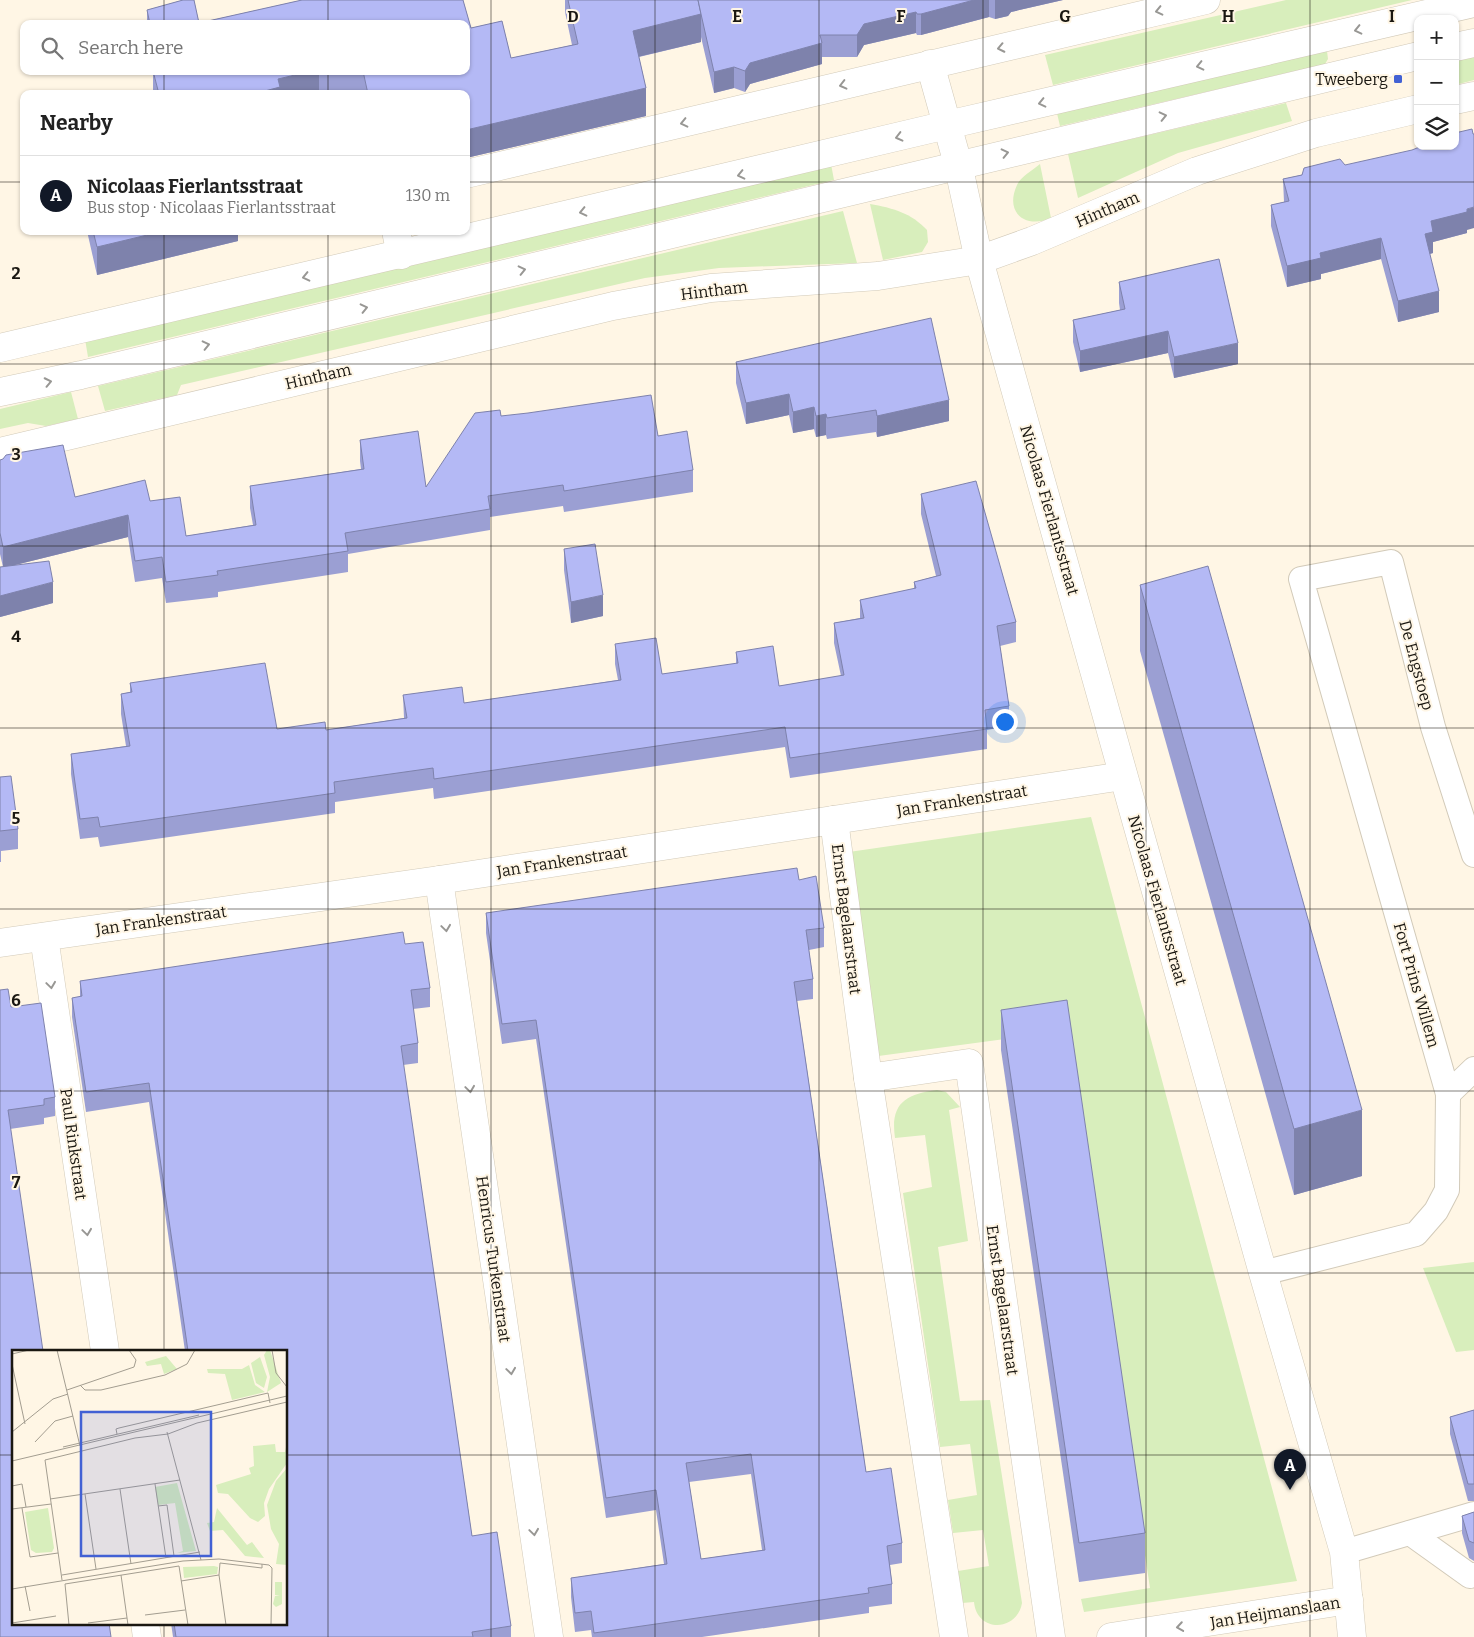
<!DOCTYPE html>
<html lang="en">
<head>
<meta charset="utf-8">
<style>
	:root { --surface:#fff; --page:#f6f6f6; --text:#222; --muted:#767676; --line:#e0e0e0; --accent:#111827 }
	body { margin:0; font-family:Bitter,serif; background:var(--page); color:var(--text) }
	.controls { position:absolute; right:15px; top:15px; display:grid; overflow:hidden; border-radius:10px; box-shadow:0 1px 4px #0004 }
	.controls button { width:45px; height:45px; display:grid; place-items:center; padding:0; border:0; border-bottom:1px solid var(--line); background:var(--surface); color:var(--text); font:25px sans-serif }
	.you { position:absolute; left:1004px; top:721px; width:18px; height:18px; margin:-12px; border:4px solid #fff; border-radius:50%; background:#1a73e8; box-shadow:0 0 0 8px #1a73e833 }
	.badge { display:grid; place-items:center; width:32px; height:32px; border-radius:50%; background:var(--accent); color:#fff; font-size:16px; font-weight:700 }
	.pin { position:absolute; translate:-50% -41px; filter:drop-shadow(0 1px 2px #0008) }
	.pin::after { content:''; position:absolute; top:26px; width:18px; height:15px; background:inherit; clip-path:polygon(0 0,100% 0,50% 100%) }
	.list { margin:0; padding:0; list-style:none }
	h2 { display:flex; justify-content:space-between; align-items:center; height:65px; margin:0; padding:0 20px; font-size:21px }
	h2 small { font-size:16px; font-weight:400; color:var(--muted) }
	.list li { display:grid; grid-template-columns:32px 1fr auto; gap:15px; align-items:center; box-sizing:border-box; height:80px; padding:0 20px; border-top:1px solid var(--line) }
	.list b { display:block; font-size:19px; white-space:nowrap }
	.list p { margin:0; font-size:16px; white-space:nowrap; color:var(--muted) }
	.list em { font-size:16px; font-style:normal; color:var(--muted) }
	.icon { flex:none; width:28px; height:28px; fill:none; stroke:currentColor; stroke-width:2; stroke-linecap:round; stroke-linejoin:round }
	.map { position:relative; flex:none; width:1474px; height:1637px; overflow:hidden }
	.search { position:absolute; background:var(--surface); box-shadow:0 1px 4px #0004; left:20px; top:20px; width:450px; height:55px; display:flex; align-items:center; gap:12px; box-sizing:border-box; padding:0 18px; border-radius:10px; color:var(--muted); font-size:19px }
	.panel { position:absolute; background:var(--surface); box-shadow:0 1px 4px #0004; left:20px; top:90px; width:450px; height:145px; border-radius:10px }
	.map>svg:first-child { display:block }
	.green { fill:#d8eebc }
	.lines { fill:none; stroke-linecap:round; stroke-linejoin:round }
	.lane-casing { stroke:#d2cab9; stroke-width:26 }
	.street-casing { stroke:#d2cab9; stroke-width:29 }
	.secondary-casing { stroke:#d2cab9; stroke-width:29 }
	.lane { stroke:#fff; stroke-width:24 }
	.street { stroke:#fff; stroke-width:28 }
	.secondary { stroke:#fff; stroke-width:28 }
	.wall { fill:#9b9fd3; fill-rule:evenodd }
	.shaded-wall { fill:#7e82ac }
	.building { fill:#b4b9f5; stroke:#7e82ac; fill-rule:evenodd }
	.oneway { stroke:#989794 }
	.grid { fill:none; stroke:#1a1711; stroke-width:1; stroke-opacity:0.55 }
	.poi-dot { fill:#4261d4; stroke:#fff6e5; stroke-width:2 }
	.labels { text-anchor:middle; stroke-width:4; stroke-linejoin:round; paint-order:stroke }
	.poi-label { font-size:16px; fill:#1a1711; stroke:#fff6e5; text-anchor:end }
	.street-label { font-size:16px; fill:#1a1711; stroke:#fff6e5 }
	.inset-road { fill:none; stroke:#a39d90; stroke-width:1 }
	.view { fill:#4261d4; fill-opacity:0.15; stroke:#4261d4; stroke-width:2.5 }
	.inset-edge { fill:none; stroke:#1a1711; stroke-width:2.5 }
	.grid-label { font-size:16px; text-anchor:middle; font-weight:bold; fill:#1a1711; stroke:#fff6e5; stroke-width:4; stroke-linejoin:round; paint-order:stroke }
</style>
</head>
<body>
<div class="map">
<svg width="1474" height="1637" viewBox="0 0 1474 1637">
	<rect width="100%" height="100%" fill="#fff6e5"/>
	<!-- green -->
	<g class="green">
		<polygon points="1286,0 1412,0 1053,85 1045,55"/>
		<polygon points="1327,51 1328,59 1325,64 1060,126 1056,109"/>
		<polygon points="1474,55 1474,80 1455,85 1455,59"/>
		<polygon points="1286,103 1292,121 1178,153 1078,198 1068,154"/>
		<polygon points="831,164 834,180 88,357 85,339"/>
		<path d="M1040,164l11,54c-25,11 -47,-5 -34,-33 3,-8 16,-15 23,-21z"/>
		<path d="M870,204c23,4 41,9 57,26l1,12 -6,10 -39,8z"/>
		<polygon points="843,211 857,263 719,268 645,278 181,385 177,395 105,411 98,386"/>
		<polygon points="71,392 78,419 46,426 28,423 0,429 0,409"/>
		<polygon points="1091,817 1297,1581 1084,1612 1081,1599 1150,1588 1065,1031 871,1057 842,853"/>
		<path d="M937,1090l9,2 14,15 -11,3 19,131 -30,6 22,154 30,-1 32,203c-5,29 -45,30 -48,-1l-12,1 -4,-32 31,-5 -6,-36 -30,3 -5,-33 29,-5 -7,-51 -30,3 -37,-254 29,-6 -7,-52 -30,3c-5,-34 10,-44 42,-48z"/>
		<polygon points="1474,1262 1474,1350 1456,1352 1423,1268"/>
	</g>
	<g class="lines">
		<defs>
			<g id="lane">
				<polyline points="1448,1094 1474,1069"/>
				<polyline points="1263,1273 1416,1234 1436,1211 1447,1190 1448,1094 1301,579 1391,562 1433,727 1474,855"/>
				<polyline points="1410,1533 1470,1576 1474,1575"/>
				<polyline points="1344,1552 1474,1514"/>
			</g>
			<g id="street">
				<polyline points="930,64 958,164 979,260 1263,1273 1344,1552 1352,1637"/>
				<polyline points="1455,100 1474,96"/>
				<polyline points="466,174 1206,0"/>
				<polyline points="396,231 401,255"/>
				<polyline points="0,452 613,306 711,288 878,276 979,260 1032,241 1197,171 1316,133 1418,109"/>
				<polyline points="834,820 868,1078 954,1637"/>
				<polyline points="439,880 549,1637"/>
				<polyline points="44,937 105,1351"/>
				<polyline points="0,943 439,880 1123,776"/>
				<polyline points="868,1078 969,1063 1051,1637"/>
				<polyline points="145,1623 147,1637"/>
				<polyline points="1111,1637 1349,1600"/>
			</g>
			<g id="secondary">
				<polyline points="1455,47 1474,43"/>
				<polyline points="0,348 947,125 1474,3"/>
				<polyline points="0,392 81,375 1418,56"/>
			</g>
		</defs>
		<!-- lane casing -->
		<use href="#lane" class="lane-casing"/>
		<!-- street casing -->
		<use href="#street" class="street-casing"/>
		<!-- secondary casing -->
		<use href="#secondary" class="secondary-casing"/>
		<!-- lane -->
		<use href="#lane" class="lane"/>
		<!-- street -->
		<use href="#street" class="street"/>
		<!-- secondary -->
		<use href="#secondary" class="secondary"/>
	</g>
	<!-- wall -->
	<g class="wall">
		<polygon points="183,0 194,0 199,23 302,0 463,0 471,28 502,21 511,58 572,45 565,12 565,0 1063,0 1011,12 1008,16 995,19 989,17 921,35 917,35 916,33 864,45 857,57 822,57 822,64 750,84 745,92 734,88 714,93 701,37 701,42 639,57 646,88 646,116 466,158 466,94 153,94 153,71 466,71 466,24 147,24 147,10"/>
		<polygon points="1345,165 1467,230 1467,233 1433,242 1433,253 1430,254 1439,312 1398,322 1381,259 1321,274 1321,279 1287,287 1271,226 1271,205 1284,202 1283,179"/>
		<polygon points="87,231 238,231 238,241 97,275"/>
		<polygon points="1119,282 1238,364 1174,378 1168,353 1080,372 1073,342 1073,320 1120,310 1119,303"/>
		<polygon points="736,362 949,421 877,437 876,432 827,439 826,435 816,437 814,429 793,433 789,415 746,424 736,383"/>
		<polygon points="501,416 658,436 693,470 693,492 564,512 563,506 490,517 490,530 348,554 348,572 218,592 218,597 166,603 162,578 135,582 128,537 15,565 53,603 0,617 0,567 3,567 0,554 0,460 75,497 150,501 186,536 253,525 250,508 250,486 361,469 360,461 360,440 426,487"/>
		<polygon points="921,494 1016,622 1016,642 1000,646 1009,706 1009,726 987,730 987,749 790,778 785,747 434,799 433,788 335,802 335,813 100,847 98,837 80,839 71,774 71,754 126,746 121,714 121,694 130,692 130,683 277,729 326,730 404,718 403,695 464,703 618,680 615,664 615,644 662,674 736,664 736,652 779,686 841,676 834,643 834,623 860,618 860,600 914,589 914,582 936,576 921,514"/>
		<polygon points="564,549 603,616 571,623 564,570"/>
		<polygon points="1140,585 1362,1176 1294,1195 1140,651"/>
		<polygon points="0,777 18,829 18,849 1,851 1,862 0,862"/>
		<path d="M799,880l25,48v19l-15,3 4,29v20l-16,2 69,471 36,71v20l-12,2 2,19v20l-23,3v6l-167,24h-110l-1,-7 -16,2 -4,-35v-19l93,-14 -8,-54 -50,8 -70,-479 -34,5 -16,-111v-20zM751,1474l11,76 -61,9 -12,-77z"/>
		<polygon points="405,944 430,988 430,1007 413,1009 418,1043 418,1063 403,1065 472,1536 511,1626 511,1637 173,1637 171,1623 286,1623 286,1351 185,1351 149,1102 86,1112 72,1017 72,998 80,997 80,981"/>
		<polygon points="0,990 11,1007 55,1097 55,1116 44,1118 44,1124 10,1129 14,1623 0,1637"/>
		<polygon points="1001,1010 1145,1533 1145,1573 1079,1582 1001,1050"/>
		<polygon points="1474,1410 1474,1501 1468,1501 1450,1434 1450,1417"/>
		<polygon points="1474,1512 1474,1561 1469,1558 1462,1533 1462,1516"/>
	</g>
	<!-- shaded-wall -->
	<g class="shaded-wall">
		<polygon points="974,0 989,0 989,17 921,35 921,14"/>
		<polygon points="995,0 1063,0 1011,12 1008,16 995,19"/>
		<polygon points="916,12 916,33 864,45 857,57 857,35 864,24"/>
		<polygon points="701,14 701,42 633,58 633,31"/>
		<polygon points="822,43 822,64 750,84 745,92 745,71 750,63"/>
		<polygon points="734,67 734,88 714,93 714,72"/>
		<polygon points="312,71 319,71 319,94 261,94 261,92 278,79"/>
		<polygon points="646,88 646,116 466,158 466,130"/>
		<polygon points="1474,207 1474,228 1467,230 1467,233 1433,242 1433,253 1425,255 1425,234 1431,221"/>
		<polygon points="164,231 238,231 238,241 97,275 97,247"/>
		<polygon points="1381,238 1381,259 1321,274 1321,279 1287,287 1287,266 1320,253"/>
		<polygon points="1439,291 1439,312 1398,322 1398,301"/>
		<polygon points="1168,331 1168,353 1080,372 1080,351"/>
		<polygon points="1238,343 1238,364 1174,378 1174,357"/>
		<polygon points="789,394 789,415 746,424 746,403"/>
		<polygon points="949,400 949,421 877,437 877,416"/>
		<polygon points="814,407 814,429 793,433 793,412"/>
		<polygon points="826,414 826,435 816,437 816,416"/>
		<polygon points="128,515 128,537 3,568 3,547"/>
		<polygon points="53,582 53,603 0,617 0,596"/>
		<polygon points="603,595 603,616 571,623 571,602"/>
		<polygon points="1362,1110 1362,1176 1294,1195 1294,1129"/>
	</g>
	<!-- building -->
	<g class="building">
		<polygon points="183,0 194,0 199,23 302,0 463,0 471,28 502,21 511,58 578,44 568,0 698,0 701,14 633,31 646,88 466,130 466,94 368,94 363,71 466,71 466,24 150,24 147,10"/>
		<polygon points="698,0 974,0 921,14 917,14 916,12 864,24 857,35 820,35 822,43 750,63 745,71 734,67 714,72 701,14"/>
		<polygon points="153,71 312,71 278,79 280,87 261,92 261,94 159,94"/>
		<polygon points="1472,129 1473,134 1474,134 1474,207 1467,209 1467,212 1431,221 1433,232 1425,234 1439,291 1398,301 1381,238 1320,253 1321,258 1287,266 1271,205 1289,201 1283,179 1302,175 1304,168 1340,159 1345,165 1412,150 1422,146 1455,146 1455,133"/>
		<polygon points="93,231 164,231 97,247"/>
		<polygon points="1219,259 1238,343 1174,357 1168,331 1080,351 1073,320 1125,309 1119,282"/>
		<polygon points="931,318 949,400 877,416 876,410 827,418 826,414 816,416 814,407 793,412 789,394 746,403 736,362"/>
		<polygon points="651,395 658,436 687,431 693,470 564,491 563,485 488,496 490,509 345,533 348,551 217,571 218,575 166,582 162,557 135,561 128,515 3,547 0,533 0,460 3,459 6,455 63,445 75,497 145,480 150,501 180,497 186,536 256,525 250,486 364,469 360,440 418,431 426,487 475,413 500,410 501,416 528,413"/>
		<polygon points="976,481 1016,622 997,626 1009,706 985,710 987,729 790,758 785,727 434,779 433,768 334,782 335,793 100,827 98,817 80,819 71,754 130,746 121,694 132,692 130,683 265,663 277,729 325,722 326,730 407,718 403,695 462,687 464,703 621,680 615,644 656,638 662,674 738,663 736,652 773,646 779,686 844,675 834,623 864,618 860,600 916,588 914,582 941,575 921,494"/>
		<polygon points="595,544 603,595 571,602 564,549"/>
		<polygon points="49,561 53,582 0,596 0,567"/>
		<polygon points="1208,566 1362,1110 1294,1129 1140,585"/>
		<polygon points="11,776 18,829 0,831 0,777"/>
		<path d="M797,868l2,12 17,-4 8,52 -18,2 7,49 -19,3 72,490 25,-4 11,75 -15,3 5,38 -24,4 1,5 -275,40 -3,-22 -16,2 -4,-35 96,-14 -11,-74 -50,8 -70,-478 -34,4 -16,-111zM751,1454l14,96 -64,9 -15,-96z"/>
		<polygon points="403,932 405,944 423,942 430,988 411,990 418,1043 401,1046 472,1536 497,1532 511,1626 472,1632 473,1637 176,1637 174,1623 286,1623 286,1351 188,1351 149,1083 86,1092 72,998 82,996 80,981"/>
		<polygon points="8,989 11,1007 41,1003 55,1097 44,1099 44,1105 8,1110 43,1351 14,1351 14,1623 109,1623 111,1637 0,1637 0,990"/>
		<polygon points="1067,1000 1145,1533 1079,1543 1001,1010"/>
		<polygon points="1474,1410 1474,1484 1468,1484 1450,1417"/>
		<polygon points="1474,1512 1474,1543 1469,1541 1462,1516"/>
	</g>
	<!-- one-way arrows -->
	<defs><path id="oneway-chevron" d="M-2-3.5L2.5 0L-2 3.5" fill="none" stroke-width="1.6" stroke-linecap="round" stroke-linejoin="round" transform="scale(1.25)"/></defs>
	<g class="oneway">
		<use href="#oneway-chevron" transform="translate(1159 11) rotate(167)"/>
		<use href="#oneway-chevron" transform="translate(1358 30) rotate(167)"/>
		<use href="#oneway-chevron" transform="translate(1001 48) rotate(168)"/>
		<use href="#oneway-chevron" transform="translate(1200 66) rotate(167)"/>
		<use href="#oneway-chevron" transform="translate(843 85) rotate(166)"/>
		<use href="#oneway-chevron" transform="translate(1042 103) rotate(167)"/>
		<use href="#oneway-chevron" transform="translate(1163 116) rotate(-13)"/>
		<use href="#oneway-chevron" transform="translate(684 123) rotate(167)"/>
		<use href="#oneway-chevron" transform="translate(899 137) rotate(166)"/>
		<use href="#oneway-chevron" transform="translate(1005 153) rotate(-13)"/>
		<use href="#oneway-chevron" transform="translate(741 175) rotate(167)"/>
		<use href="#oneway-chevron" transform="translate(583 212) rotate(167)"/>
		<use href="#oneway-chevron" transform="translate(522 270) rotate(-13)"/>
		<use href="#oneway-chevron" transform="translate(306 277) rotate(167)"/>
		<use href="#oneway-chevron" transform="translate(364 308) rotate(-13)"/>
		<use href="#oneway-chevron" transform="translate(206 345) rotate(-13)"/>
		<use href="#oneway-chevron" transform="translate(48 382) rotate(-12)"/>
		<use href="#oneway-chevron" transform="translate(446 928) rotate(82)"/>
		<use href="#oneway-chevron" transform="translate(51 985) rotate(82)"/>
		<use href="#oneway-chevron" transform="translate(470 1089) rotate(82)"/>
		<use href="#oneway-chevron" transform="translate(87 1232) rotate(82)"/>
		<use href="#oneway-chevron" transform="translate(511 1371) rotate(82)"/>
		<use href="#oneway-chevron" transform="translate(534 1532) rotate(82)"/>
		<use href="#oneway-chevron" transform="translate(1180 1627) rotate(171)"/>
	</g>
	<!-- grid -->
	<path class="grid" d="M164,0v24M328,0v24M491,0v1637M655,0v1637M819,0v1637M983,0v1637M1146,0v1637M1310,0v1637M164,71v23M328,71v23M0,182h24M466,182h1008M164,231v1120M328,231v1406M0,364h1474M0,546h1474M0,728h1474M0,909h1474M0,1091h1474M0,1273h1474M0,1455h14M286,1455h1188M164,1623v14"/>
	<!-- markers -->
	<rect class="poi-dot" x="1393" y="74" width="10" height="10" rx="2.5"/>
	<g class="labels">
		<!-- poi labels -->
		<g class="poi-label">
			<text x="1388" y="85">Tweeberg</text>
		</g>
		<!-- street labels -->
		<g class="street-label">
			<text transform="translate(1107 209) rotate(-23)" y="6">Hintham</text>
			<text transform="translate(714 290) rotate(-7)" y="6">Hintham</text>
			<text transform="translate(318 376) rotate(-13)" y="6">Hintham</text>
			<text transform="translate(1050 510) rotate(74)" y="6">Nicolaas Fierlantsstraat</text>
			<text transform="translate(1417 665) rotate(75)" y="6">De Engstoep</text>
			<text transform="translate(962 800) rotate(-9)" y="6">Jan Frankenstraat</text>
			<text transform="translate(562 861) rotate(-9)" y="6">Jan Frankenstraat</text>
			<text transform="translate(1158 900) rotate(74)" y="6">Nicolaas Fierlantsstraat</text>
			<text transform="translate(847 919) rotate(83)" y="6">Ernst Bagelaarstraat</text>
			<text transform="translate(161 920) rotate(-8)" y="6">Jan Frankenstraat</text>
			<text transform="translate(1417 985) rotate(74)" y="6">Fort Prins Willem</text>
			<text transform="translate(74 1144) rotate(82)" y="6">Paul Rinkstraat</text>
			<text transform="translate(494 1259) rotate(82)" y="6">Henricus Turkenstraat</text>
			<text transform="translate(1003 1300) rotate(82)" y="6">Ernst Bagelaarstraat</text>
			<text transform="translate(1275 1612) rotate(-9)" y="6">Jan Heijmanslaan</text>
		</g>
	</g>
	<!-- overview -->
	<g transform="translate(12 1350)">
		<rect width="275" height="275" fill="#fff6e5"/>
		<path d="M255,0h3l11,33 -14,9 3,-15 -6,-22zM154,6l11,13 -13,5 -3,-10 -14,2 -2,-4zM248,7l7,20 -3,11 -8,-5 -5,-20zM237,15l6,20 10,7 -33,8 -7,-26 -17,-1 -1,-4h35zM275,92v21l-18,26 -5,14 1,13 -7,6 -8,-4 -22,-24 -10,-1 -2,-8 35,-11 -2,-6 5,-2 -1,-20 22,-2 1,8h9zM275,118v97l-11,-1 3,-20 -8,-15 -4,-24 9,-24zM165,133l19,68 -19,2 6,-2 -8,-48 -17,2 -3,-18zM36,158l6,40 -2,4 -16,1 -5,-3 -6,-38zM205,158l30,37 5,-3 12,16 -19,-2 -22,-26 -13,1 -3,-8 7,-1zM202,216l4,1 -1,7 -33,4 -1,-11zM263,232h7v22l-6,3 -3,-3 2,-8 5,-1h-5z" fill="#d8eebc"/>
		<path class="inset-road" d="M45,0l23,96M260,0l4,23 11,14M0,4l17,-4M0,14l13,60M68,35l5,5h16l64,-15 22,-11 8,-14M55,40l67,-23 2,-7 -7,-10M0,82l41,-33 15,-5M155,82l34,128M105,84l-1,-5 3,-1 149,-35 2,10M23,92l20,-21 18,-5M51,97l136,-32M0,111l275,-65M143,134l11,74M0,136l10,-2 4,23M108,139l11,75M73,144l11,75M38,149l130,-19M146,156l9,-1 7,51M10,158l8,49 28,-4M0,159l39,-5M50,225l138,-23M109,225l7,50M50,230l-17,-120 90,-22 33,-4 29,-11 90,-21M169,231l38,-6M13,236l5,25M0,239l171,-28 36,-2 50,6 3,3 -1,57M133,265l40,-5M0,273l44,-7M76,273l39,-5M57,275l-4,-41 114,-18 9,59M214,275l-7,-50 1,-12 42,5v-4"/>
		<path class="view" d="M69,62h130v144h-130z"/>
		<rect width="275" height="275" class="inset-edge"/>
	</g>
	<g class="grid-label">
		<text x="573" y="22">D</text>
		<text x="737" y="22">E</text>
		<text x="901" y="22">F</text>
		<text x="1065" y="22">G</text>
		<text x="1228" y="22">H</text>
		<text x="1392" y="22">I</text>
		<text x="16" y="279">2</text>
		<text x="16" y="460">3</text>
		<text x="16" y="642">4</text>
		<text x="16" y="824">5</text>
		<text x="16" y="1006">6</text>
		<text x="16" y="1188">7</text>
	</g>
</svg>
<div class="controls">
<button>+</button>
<button>−</button>
<button><svg class="icon" aria-label="layers" viewBox="0 0 24 24"><path d="M12 4l9 5-9 5-9-5zM3 14l9 5 9-5"/></svg></button>
</div>
<div class="you"></div>
<div class="pin badge" style="left:1290px;top:1490px">A</div>
<div class="search"><svg class="icon" aria-label="search" viewBox="0 0 24 24"><circle cx="10" cy="10" r="6"/><path d="M15 15l6 6"/></svg>Search here</div>
<section class="panel">
<h2>Nearby<small></small></h2>
<ul class="list">
<li><span class="badge">A</span><div><b>Nicolaas Fierlantsstraat</b><p>Bus stop · Nicolaas Fierlantsstraat</p></div><em>130 m</em></li>
</ul>
</section>
</div>
</body>
</html>
